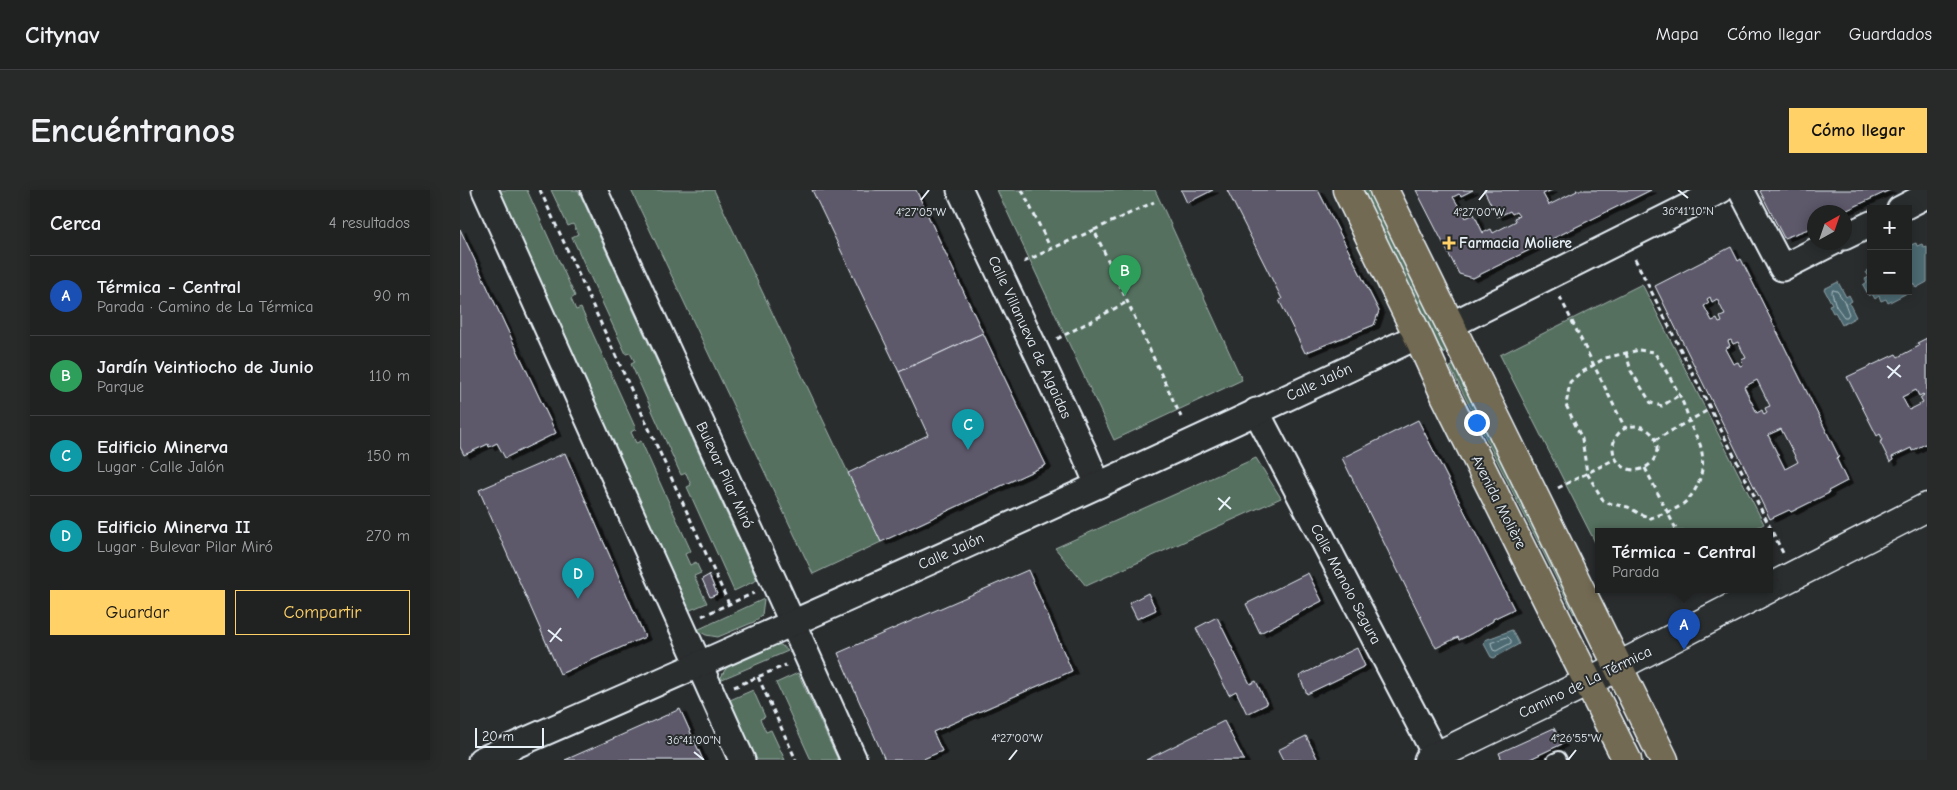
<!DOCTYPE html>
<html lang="es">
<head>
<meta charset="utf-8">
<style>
	:root { --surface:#202222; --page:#282a2a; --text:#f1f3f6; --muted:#a2a4a5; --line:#3d3f40; --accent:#ffd166 }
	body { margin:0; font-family:"Comic Neue",sans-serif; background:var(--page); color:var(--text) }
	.controls { position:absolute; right:15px; top:15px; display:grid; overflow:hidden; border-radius:0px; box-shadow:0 2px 12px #0003 }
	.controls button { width:45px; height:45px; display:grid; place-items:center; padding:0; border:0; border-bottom:1px solid var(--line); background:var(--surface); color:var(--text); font:25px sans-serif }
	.compass { position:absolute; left:1347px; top:15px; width:45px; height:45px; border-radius:50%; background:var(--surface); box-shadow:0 2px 12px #0003; rotate:40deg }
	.scale { position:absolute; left:15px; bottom:12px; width:69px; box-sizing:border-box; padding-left:5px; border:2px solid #e8f1f8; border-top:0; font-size:14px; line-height:18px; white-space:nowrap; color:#e8f1f8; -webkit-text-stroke:4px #2a2d2e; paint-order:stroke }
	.you { position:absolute; left:1016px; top:232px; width:18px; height:18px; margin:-12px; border:4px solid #fff; border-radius:50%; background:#1a73e8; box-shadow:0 0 0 8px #1a73e833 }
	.badge { display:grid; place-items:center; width:32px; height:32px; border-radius:50%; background:var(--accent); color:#fff; font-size:16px; font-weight:700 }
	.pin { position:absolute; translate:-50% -41px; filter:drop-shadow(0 1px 2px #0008) }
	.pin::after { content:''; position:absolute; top:26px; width:18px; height:15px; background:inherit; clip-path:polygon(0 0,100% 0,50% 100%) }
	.popup { position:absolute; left:1135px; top:338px; width:178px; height:65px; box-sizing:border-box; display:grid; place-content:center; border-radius:0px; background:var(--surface); filter:drop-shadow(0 1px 4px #0005); font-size:16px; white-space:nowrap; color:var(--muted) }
	.popup b { font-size:19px; color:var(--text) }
	.popup::after { content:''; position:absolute; left:50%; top:100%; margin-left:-10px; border:10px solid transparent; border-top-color:var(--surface) }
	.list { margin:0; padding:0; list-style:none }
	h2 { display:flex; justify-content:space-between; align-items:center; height:65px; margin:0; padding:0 20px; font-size:21px }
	h2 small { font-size:16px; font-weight:400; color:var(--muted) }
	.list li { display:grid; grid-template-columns:32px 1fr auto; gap:15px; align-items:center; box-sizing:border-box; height:80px; padding:0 20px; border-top:1px solid var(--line) }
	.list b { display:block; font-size:19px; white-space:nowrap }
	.list p { margin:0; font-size:16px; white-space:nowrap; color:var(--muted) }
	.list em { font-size:16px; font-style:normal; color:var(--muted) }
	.actions { display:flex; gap:10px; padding:15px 20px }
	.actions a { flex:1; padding:11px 0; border:1px solid var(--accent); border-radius:0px; text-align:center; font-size:18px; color:var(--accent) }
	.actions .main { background:var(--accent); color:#111 }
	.map { position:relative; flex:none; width:1467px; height:570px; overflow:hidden; border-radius:0px }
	header { display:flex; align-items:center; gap:30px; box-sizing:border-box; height:70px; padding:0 25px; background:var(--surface); border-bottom:1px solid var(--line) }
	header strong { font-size:24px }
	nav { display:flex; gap:28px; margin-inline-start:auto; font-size:18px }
	.intro { display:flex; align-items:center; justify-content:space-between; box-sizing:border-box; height:120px; padding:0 30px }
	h1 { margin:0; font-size:35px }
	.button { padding:12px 22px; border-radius:0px; background:var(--accent); color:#111; font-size:18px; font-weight:700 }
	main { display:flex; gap:30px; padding:0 30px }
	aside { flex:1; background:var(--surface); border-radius:0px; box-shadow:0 2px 12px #0003 }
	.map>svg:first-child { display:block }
	.green { fill:#556f5e; stroke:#9eb0ab }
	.water { fill:#4e6b72; stroke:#8ca1a8 }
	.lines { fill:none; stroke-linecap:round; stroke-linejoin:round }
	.shore { stroke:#aabbc2; stroke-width:1 }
	.building { fill:#5d586a; stroke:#e8f1f8; fill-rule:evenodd; filter:url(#shadow) }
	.service-casing { stroke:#e8f1f8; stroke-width:16 }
	.minor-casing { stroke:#e8f1f8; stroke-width:29 }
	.secondary-casing { stroke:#e8f1f8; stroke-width:31 }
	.primary-casing { stroke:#e8f1f8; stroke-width:31 }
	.path { stroke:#e8f1f8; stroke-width:3; stroke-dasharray:5 4; stroke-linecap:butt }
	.service { stroke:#2a2d2e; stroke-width:12 }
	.minor { stroke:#2a2d2e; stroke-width:25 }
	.secondary { stroke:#2a2d2e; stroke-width:28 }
	.primary { stroke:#736b52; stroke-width:28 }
	.ticks { fill:none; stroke:#e8f1f8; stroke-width:2 }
	.poi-dot { fill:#ffd166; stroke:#2a2d2e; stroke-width:2 }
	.labels { text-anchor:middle; stroke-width:4; stroke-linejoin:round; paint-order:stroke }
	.poi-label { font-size:15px; font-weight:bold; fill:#e8f1f8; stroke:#2a2d2e; text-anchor:start }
	.street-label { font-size:15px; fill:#e8f1f8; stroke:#2a2d2e }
	.ticks-label { font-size:12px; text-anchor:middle; fill:#e8f1f8; stroke:#2a2d2e; stroke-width:4; stroke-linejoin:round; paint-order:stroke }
</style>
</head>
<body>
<header>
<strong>Citynav</strong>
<nav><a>Mapa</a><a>Cómo llegar</a><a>Guardados</a></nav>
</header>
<div class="intro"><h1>Encuéntranos</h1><a class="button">Cómo llegar</a></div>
<main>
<aside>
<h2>Cerca<small>4 resultados</small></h2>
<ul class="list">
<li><span class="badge" style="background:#1a4fb4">A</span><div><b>Térmica - Central</b><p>Parada · Camino de La Térmica</p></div><em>90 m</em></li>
<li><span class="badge" style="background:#2e9e5b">B</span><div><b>Jardín Veintiocho de Junio</b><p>Parque</p></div><em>110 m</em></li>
<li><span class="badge" style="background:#0f9aa8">C</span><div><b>Edificio Minerva</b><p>Lugar · Calle Jalón</p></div><em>150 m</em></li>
<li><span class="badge" style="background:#0f9aa8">D</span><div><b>Edificio Minerva II</b><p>Lugar · Bulevar Pilar Miró</p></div><em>270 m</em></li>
</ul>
<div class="actions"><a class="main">Guardar</a><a>Compartir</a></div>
</aside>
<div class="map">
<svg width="1467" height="570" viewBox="0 0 1467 570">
	<defs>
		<filter id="shadow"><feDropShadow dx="5.5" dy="3" stdDeviation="0" flood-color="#0009"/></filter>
	</defs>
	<rect width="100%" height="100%" fill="#2a2d2e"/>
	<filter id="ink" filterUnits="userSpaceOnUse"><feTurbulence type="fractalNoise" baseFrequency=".02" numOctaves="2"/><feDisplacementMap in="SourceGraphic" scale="10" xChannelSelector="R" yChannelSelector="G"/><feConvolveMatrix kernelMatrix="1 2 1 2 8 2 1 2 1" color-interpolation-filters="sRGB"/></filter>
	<g filter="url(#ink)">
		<!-- green -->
		<g class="green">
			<polygon points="37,0 67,0 115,106 111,109 116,120 121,118 176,239 171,242 176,253 181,251 231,361 225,364 230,375 236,372 241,383 234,386 247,413 228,421"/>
			<polygon points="91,0 118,0 297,390 274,401 227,297 231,295 226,283 221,285 171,174 175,172 170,163 166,164 112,47 118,44 113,34 108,36"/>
			<polygon points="171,0 254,0 421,352 353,384"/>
			<polygon points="537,0 695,0 782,190 654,250"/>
			<polygon points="901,0 909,0 989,161 983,164"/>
			<polygon points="1182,94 1304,334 1290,341 1139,341 1139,360 1040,165"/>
			<polygon points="996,174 1120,420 1114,424 990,177"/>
			<polygon points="796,268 821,308 626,396 595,358"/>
			<polygon points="304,409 302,425 294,432 258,447 246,445 237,440"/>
			<path d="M309,454l12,1 7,6 -68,29c9,-24 27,-26 49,-36z"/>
			<polygon points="338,483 378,570 351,570 316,493"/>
			<polygon points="293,500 305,527 300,529 306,542 311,540 325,570 297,570 270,510"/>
		</g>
		<!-- water -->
		<g class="water">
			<polygon points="1456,53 1457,56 1462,54 1464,58 1467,57 1467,92 1456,98 1453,93 1448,96 1448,56"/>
			<polygon points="1411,75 1411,101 1446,101 1447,103 1428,113 1426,109 1421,111 1419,106 1415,109 1412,104 1409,106 1403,95 1407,92 1405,89 1409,87 1406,82 1410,79 1409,76"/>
			<polygon points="1378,92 1386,107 1389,105 1392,111 1389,113 1396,127 1382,135 1375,122 1373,123 1369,115 1372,114 1364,99"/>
			<polygon points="1052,440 1059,454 1034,468 1031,467 1024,454 1025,450"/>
		</g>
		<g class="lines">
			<!-- shore -->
			<g class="shore">
				<polygon points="1373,100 1377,101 1384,111 1389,124 1387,127 1384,127 1376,116 1372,103"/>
				<polygon points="1048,447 1051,450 1051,453 1036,461 1033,460 1031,453"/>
			</g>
		</g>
		<!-- building -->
		<g class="building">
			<polygon points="352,0 456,0 523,143 439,182"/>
			<polygon points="721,0 753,0 727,13"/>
			<polygon points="767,0 858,0 919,121 914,135 845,163 819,110 822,109"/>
			<polygon points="956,0 1013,0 1001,6 999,4 993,7 1006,28 1014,24 1023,43 1031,39 1033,43 1056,31 1054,28 1059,26 1056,22 1052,24 1050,21 1037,27 1024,0 1092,0 1083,4 1089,15 1117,1 1116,0 1191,0 1013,88 999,84"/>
			<polygon points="1303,0 1430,0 1383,22 1354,22 1354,37 1324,48 1300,1"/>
			<polygon points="0,39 96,243 45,268 37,253 29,257 28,254 4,265 0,257"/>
			<path d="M1271,57l7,14 3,-2 98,198 -3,1 11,23 -19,10 1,2 -38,19 -2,-2 -19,9 -115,-233zM1250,107l2,5 5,-3 8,16 -5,2 2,5 -3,1 -2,-4 -5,2 -8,-15 5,-3 -2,-4zM1271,150l2,4 5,-2 8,16 -5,2 2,5 -3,1 -2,-4 -5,2 -8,-15 5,-3 -2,-5zM1297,190l13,26 -5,2 2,5 -3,2 -2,-5 -5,3 -13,-26zM1321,239l17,33 -13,7 -17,-34z"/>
			<polygon points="523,143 586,275 421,352 388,283 468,245 439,182"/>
			<path d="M1467,148v105l-15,8 -1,-3 -19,9 1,3 -3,2 -10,-20 3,-2 -3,-6 -3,2 -30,-59 49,-23 2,3 21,-11 -2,-3zM1456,200l3,6 4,-2 1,1 -4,3 3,5 -14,7 -7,-13z"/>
			<polygon points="958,230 1054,419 1033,429 1033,431 1011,444 999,450 998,447 976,458 882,268"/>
			<polygon points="105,263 185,447 100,484 19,300"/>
			<polygon points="568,380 612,481 473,542 482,561 461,570 425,570 378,463"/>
			<polygon points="848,383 862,411 800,443 786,414"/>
			<polygon points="249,385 257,404 250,407 242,389"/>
			<polygon points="688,403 696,420 677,429 669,413"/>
			<polygon points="757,427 790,494 796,491 807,514 787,524 776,501 769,505 736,438"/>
			<polygon points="897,458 905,476 847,504 839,486"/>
			<polygon points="220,519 243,570 105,570 200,528"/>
			<polygon points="764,531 784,570 686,570"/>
			<polygon points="1094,538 1102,554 1068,570 1042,570 1039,563"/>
			<polygon points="846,546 858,570 823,570 818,560"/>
		</g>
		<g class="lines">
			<defs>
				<polyline id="service" points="1094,570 1099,568 1100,570"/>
				<g id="minor">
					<polyline points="25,0 282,570"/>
					<polyline points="134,0 315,394 394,570"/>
					<polyline points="500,0 623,260 638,295"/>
					<polyline points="1281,0 1322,78 1373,52"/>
					<polyline points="1440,19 1467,5"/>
					<polyline points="1384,47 1411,34"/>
					<polyline points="991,135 1261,0"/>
					<polyline points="796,221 976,566"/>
					<path d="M21,570c315,-137 628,-277 937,-424"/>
				</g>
				<g id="secondary">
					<polyline points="1309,398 1467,317"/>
					<polyline points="968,570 1128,492 1308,399"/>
				</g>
				<g id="primary">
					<polyline points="887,0 958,146 985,205 1167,570"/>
					<polyline points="924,0 1204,570"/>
				</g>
			</defs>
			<!-- service casing -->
			<use href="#service" class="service-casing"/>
			<!-- minor casing -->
			<use href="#minor" class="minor-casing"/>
			<!-- secondary casing -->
			<use href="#secondary" class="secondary-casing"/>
			<!-- primary casing -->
			<use href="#primary" class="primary-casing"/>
			<!-- path -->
			<g class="path">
				<polyline points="80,0 269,414"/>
				<polyline points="562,0 591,59 634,40 721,227"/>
				<polyline points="634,40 694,12"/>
				<polyline points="1175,69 1323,363"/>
				<polyline points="564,72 591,59"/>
				<polyline points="1100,107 1165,238"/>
				<polyline points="597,149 667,112"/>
				<path d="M1179,160l15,2c14,22 28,43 35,68 2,10 10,18 12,28 5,20 -2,43 -18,56 -9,7 -22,10 -32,14l-11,-4 -12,-7 -16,-3 -9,-4 -16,-27 -5,-34 -16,-34 4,-23 9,-8 26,-16z"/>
				<polyline points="1166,163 1171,181 1191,213 1202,216 1219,205"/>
				<circle cx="1175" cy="258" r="22"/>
				<polyline points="1195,250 1250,219"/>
				<polyline points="1185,278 1217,341"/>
				<polyline points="1098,298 1155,269"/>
				<polyline points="242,426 294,403"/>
				<polyline points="298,487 336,570"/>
				<polyline points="274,497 326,475"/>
			</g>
			<!-- service -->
			<use href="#service" class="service"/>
			<!-- minor -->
			<use href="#minor" class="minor"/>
			<!-- secondary -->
			<use href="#secondary" class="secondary"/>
			<!-- primary -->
			<use href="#primary" class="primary"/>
		</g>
	</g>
	<!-- ticks -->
	<path class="ticks" d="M1218,0l10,8M461,10l8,-10M1019,10l8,-10M1427,176l14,11M1428,188l12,-13M758,308l13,11M759,320l11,-13M88,440l14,11M90,452l11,-14M234,562l10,8M549,570l8,-10M1108,570l8,-10"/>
	<!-- markers -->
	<path class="poi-dot" d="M986.5 45.5h5v5h5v5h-5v5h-5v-5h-5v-5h5z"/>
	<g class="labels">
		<!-- poi labels -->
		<g class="poi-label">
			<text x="999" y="58">Farmacia Moliere</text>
		</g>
		<!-- street labels -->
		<g class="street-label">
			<text transform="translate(570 147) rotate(65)" y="5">Calle Villanueva de Algaidas</text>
			<text transform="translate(859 192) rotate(-25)" y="5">Calle Jalón</text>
			<text transform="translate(265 285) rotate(65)" y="5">Bulevar Pilar Miró</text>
			<text transform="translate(1039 312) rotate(63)" y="5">Avenida Molière</text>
			<text transform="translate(491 361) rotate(-24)" y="5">Calle Jalón</text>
			<text transform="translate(886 394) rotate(62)" y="5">Calle Manolo Segura</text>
			<text transform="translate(1125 492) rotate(-26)" y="5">Camino de La Térmica</text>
		</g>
	</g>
	<g class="ticks-label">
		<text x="1228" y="25">36°41'10"N</text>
		<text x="461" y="26">4°27'05"W</text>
		<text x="1019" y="26">4°27'00"W</text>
		<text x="557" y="552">4°27'00"W</text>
		<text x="1116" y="552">4°26'55"W</text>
		<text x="234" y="554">36°41'00"N</text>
	</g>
</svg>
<div class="controls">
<button>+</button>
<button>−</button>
</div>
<svg class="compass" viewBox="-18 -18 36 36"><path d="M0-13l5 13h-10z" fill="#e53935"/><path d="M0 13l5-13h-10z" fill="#a2a4a5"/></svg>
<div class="scale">20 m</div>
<div class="you"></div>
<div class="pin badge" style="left:1224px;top:460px;background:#1a4fb4">A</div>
<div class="popup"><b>Térmica - Central</b>Parada</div>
<div class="pin badge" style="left:665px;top:106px;background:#2e9e5b">B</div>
<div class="pin badge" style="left:508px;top:260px;background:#0f9aa8">C</div>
<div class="pin badge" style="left:118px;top:409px;background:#0f9aa8">D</div>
</div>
</main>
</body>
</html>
